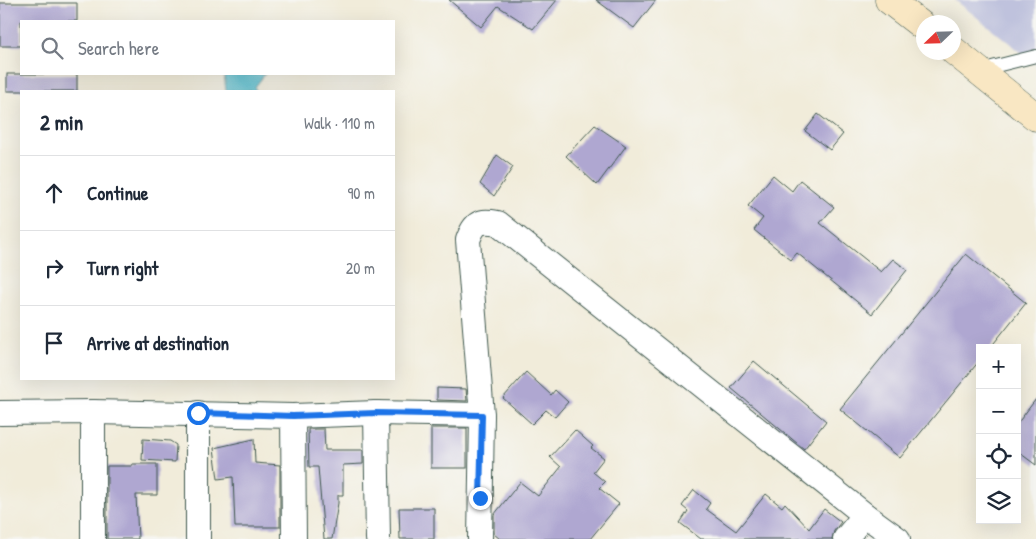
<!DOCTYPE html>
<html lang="en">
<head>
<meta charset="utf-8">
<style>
	:root { --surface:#fff; --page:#f6f6f7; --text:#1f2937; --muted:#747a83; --line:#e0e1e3 }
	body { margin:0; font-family:"Patrick Hand",sans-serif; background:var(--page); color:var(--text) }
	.controls { position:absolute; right:15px; bottom:15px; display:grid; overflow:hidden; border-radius:0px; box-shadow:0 5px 20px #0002 }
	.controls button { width:45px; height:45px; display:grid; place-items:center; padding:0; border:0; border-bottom:1px solid var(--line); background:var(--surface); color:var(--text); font:25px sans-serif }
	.compass { position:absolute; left:916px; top:15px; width:45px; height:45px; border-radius:50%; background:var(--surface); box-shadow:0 5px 20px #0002; rotate:247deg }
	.stop { position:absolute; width:15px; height:15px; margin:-11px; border:4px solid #1a73e8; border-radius:50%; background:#fff }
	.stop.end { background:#1a73e8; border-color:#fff; box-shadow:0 1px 5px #0008 }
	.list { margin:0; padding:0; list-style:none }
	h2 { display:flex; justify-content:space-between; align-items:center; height:65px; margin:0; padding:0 20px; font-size:21px }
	h2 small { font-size:16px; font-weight:400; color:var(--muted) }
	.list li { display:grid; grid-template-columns:32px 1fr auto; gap:15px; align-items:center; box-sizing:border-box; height:75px; padding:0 20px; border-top:1px solid var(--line) }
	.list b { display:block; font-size:19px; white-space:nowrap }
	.list em { font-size:16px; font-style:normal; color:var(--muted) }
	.icon { flex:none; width:28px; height:28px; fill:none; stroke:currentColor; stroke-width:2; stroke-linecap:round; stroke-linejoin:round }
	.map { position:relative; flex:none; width:1036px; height:539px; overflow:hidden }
	.search { position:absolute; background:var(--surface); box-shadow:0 5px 20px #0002; left:20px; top:20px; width:375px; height:55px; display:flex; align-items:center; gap:12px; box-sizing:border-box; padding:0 18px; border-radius:0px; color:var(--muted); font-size:19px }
	.panel { position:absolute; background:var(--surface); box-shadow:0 5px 20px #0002; left:20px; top:90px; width:375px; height:290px; border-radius:0px }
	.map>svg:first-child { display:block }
	.industrial { fill:#bfc2dd }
	.water { fill:#51bbcd; stroke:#387c80 }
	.building { fill:#afa7d1 }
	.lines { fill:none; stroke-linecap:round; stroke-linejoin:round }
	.lane-casing { stroke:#3e574d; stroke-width:14 }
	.street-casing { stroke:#3e574d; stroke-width:26 }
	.secondary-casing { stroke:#3e574d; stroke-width:29 }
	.lane { stroke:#fff; stroke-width:12 }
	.street { stroke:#fff; stroke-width:24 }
	.secondary { stroke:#f9e7c3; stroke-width:28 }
	.route { stroke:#1a73e8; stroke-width:6 }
</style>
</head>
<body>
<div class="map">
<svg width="1036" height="539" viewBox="0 0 1036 539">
	<rect width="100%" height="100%" fill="#f6f6f2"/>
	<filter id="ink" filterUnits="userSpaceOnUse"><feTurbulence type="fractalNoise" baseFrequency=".02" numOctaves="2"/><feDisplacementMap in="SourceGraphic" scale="10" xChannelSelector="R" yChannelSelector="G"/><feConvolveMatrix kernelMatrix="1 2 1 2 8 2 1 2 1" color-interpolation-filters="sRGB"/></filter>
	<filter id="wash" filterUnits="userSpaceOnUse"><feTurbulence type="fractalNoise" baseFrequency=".0096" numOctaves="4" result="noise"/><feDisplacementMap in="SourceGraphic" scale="20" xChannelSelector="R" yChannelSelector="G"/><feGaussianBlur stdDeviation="1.12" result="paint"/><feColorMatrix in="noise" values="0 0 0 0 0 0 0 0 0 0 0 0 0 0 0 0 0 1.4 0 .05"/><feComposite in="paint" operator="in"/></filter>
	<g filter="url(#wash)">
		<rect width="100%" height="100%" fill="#f1ecda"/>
		<!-- industrial -->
		<polygon class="industrial" points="955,0 1036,0 1036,64"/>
		<!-- water -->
		<polygon class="water" points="224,74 265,74 255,87 256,91 226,91"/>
		<g id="blocks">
			<!-- building -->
			<g class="building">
				<polygon points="449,0 557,0 533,29 498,6 481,27"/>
				<polygon points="596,0 656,0 634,28"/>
				<polygon points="0,3 77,3 77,21 21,21 21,46 0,46"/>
				<rect x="7" y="74" width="70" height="17"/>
				<polygon points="818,114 843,134 830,150 805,131"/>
				<polygon points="595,125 626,146 597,185 566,156"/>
				<polygon points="497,155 513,167 494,196 480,184"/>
				<polygon points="773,175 792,191 800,180 834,207 820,223 881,272 893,259 907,270 872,314 797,253 791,260 754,230 763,218 748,206"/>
				<polygon points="966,254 1026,303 990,348 980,348 980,360 900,458 840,409"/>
				<polygon points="754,361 826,421 804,449 731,388"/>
				<polygon points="526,372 551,395 555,390 568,402 555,417 546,410 532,424 503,398"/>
				<polygon points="437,388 466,389 467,401 437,400"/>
				<polygon points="1036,399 1036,465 1017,451 1017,424"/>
				<rect x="431" y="428" width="36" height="40"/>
				<polygon points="308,429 324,429 325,450 363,450 363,464 343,465 343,495 338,495 338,503 332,539 324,539 318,467 309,467"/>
				<polygon points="575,430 593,446 591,448 604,458 593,472 605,482 599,488 619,504 590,539 500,539 494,534 494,515 520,482 538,496 561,467 550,457"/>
				<polygon points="143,439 170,441 176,445 175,462 142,460"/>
				<polygon points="254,439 255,463 280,465 280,527 235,527 233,477 218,479 214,448"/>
				<polygon points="132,464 157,464 157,495 136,495 138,539 107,539 107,466 132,466"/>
				<polygon points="694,490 710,503 706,509 736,531 766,494 782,507 785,503 809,529 824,509 841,522 834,531 832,539 701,539 680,523 688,511 682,506"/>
				<polygon points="399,508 434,508 434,539 400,539"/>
			</g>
		</g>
	</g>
	<g filter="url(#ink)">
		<use href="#blocks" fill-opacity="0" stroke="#3e574d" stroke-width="1"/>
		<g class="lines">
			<defs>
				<polyline id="lane" points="980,70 1036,56"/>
				<g id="street">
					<polyline points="93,412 93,539"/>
					<polyline points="0,413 93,412 293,416 376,413 482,415"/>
					<polyline points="376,413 378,539"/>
					<polyline points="293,416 294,539"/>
					<polyline points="198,539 198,413"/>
					<path d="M480,539l2,-124 -14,-175c7,-18 11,-20 30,-17l367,292 33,24"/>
					<polyline points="845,539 865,515"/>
				</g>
				<g id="secondary">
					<polyline points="889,0 924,27"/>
					<polyline points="954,51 1036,117"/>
				</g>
			</defs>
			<!-- lane casing -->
			<use href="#lane" class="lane-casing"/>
			<!-- street casing -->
			<use href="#street" class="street-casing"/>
			<!-- secondary casing -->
			<use href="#secondary" class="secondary-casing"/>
			<!-- lane -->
			<use href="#lane" class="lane"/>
			<!-- street -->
			<use href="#street" class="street"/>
			<!-- secondary -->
			<use href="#secondary" class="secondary"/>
		</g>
	</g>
	<g class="lines" filter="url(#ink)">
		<!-- route -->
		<polyline class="route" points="198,413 293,416 376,413 482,415 480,498"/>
	</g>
</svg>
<div class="controls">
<button>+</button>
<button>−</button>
<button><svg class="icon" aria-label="locate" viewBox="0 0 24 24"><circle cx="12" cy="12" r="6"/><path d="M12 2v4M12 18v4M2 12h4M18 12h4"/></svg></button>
<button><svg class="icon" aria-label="layers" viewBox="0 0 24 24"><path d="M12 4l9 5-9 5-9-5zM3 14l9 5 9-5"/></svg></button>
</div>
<svg class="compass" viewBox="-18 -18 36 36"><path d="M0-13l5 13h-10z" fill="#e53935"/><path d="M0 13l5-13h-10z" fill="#747a83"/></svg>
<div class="stop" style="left:198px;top:413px"></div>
<div class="stop end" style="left:480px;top:498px"></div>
<div class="search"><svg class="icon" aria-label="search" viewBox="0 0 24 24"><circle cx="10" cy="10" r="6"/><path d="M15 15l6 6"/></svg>Search here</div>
<section class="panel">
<h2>2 min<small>Walk · 110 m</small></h2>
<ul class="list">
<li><svg class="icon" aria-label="ahead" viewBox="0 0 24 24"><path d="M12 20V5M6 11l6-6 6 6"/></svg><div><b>Continue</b></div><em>90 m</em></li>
<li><svg class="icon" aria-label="right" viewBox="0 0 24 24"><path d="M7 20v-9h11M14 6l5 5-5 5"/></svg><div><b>Turn right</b></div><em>20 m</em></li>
<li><svg class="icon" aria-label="arrive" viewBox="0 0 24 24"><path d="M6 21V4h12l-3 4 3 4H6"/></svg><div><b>Arrive at destination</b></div></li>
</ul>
</section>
</div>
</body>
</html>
